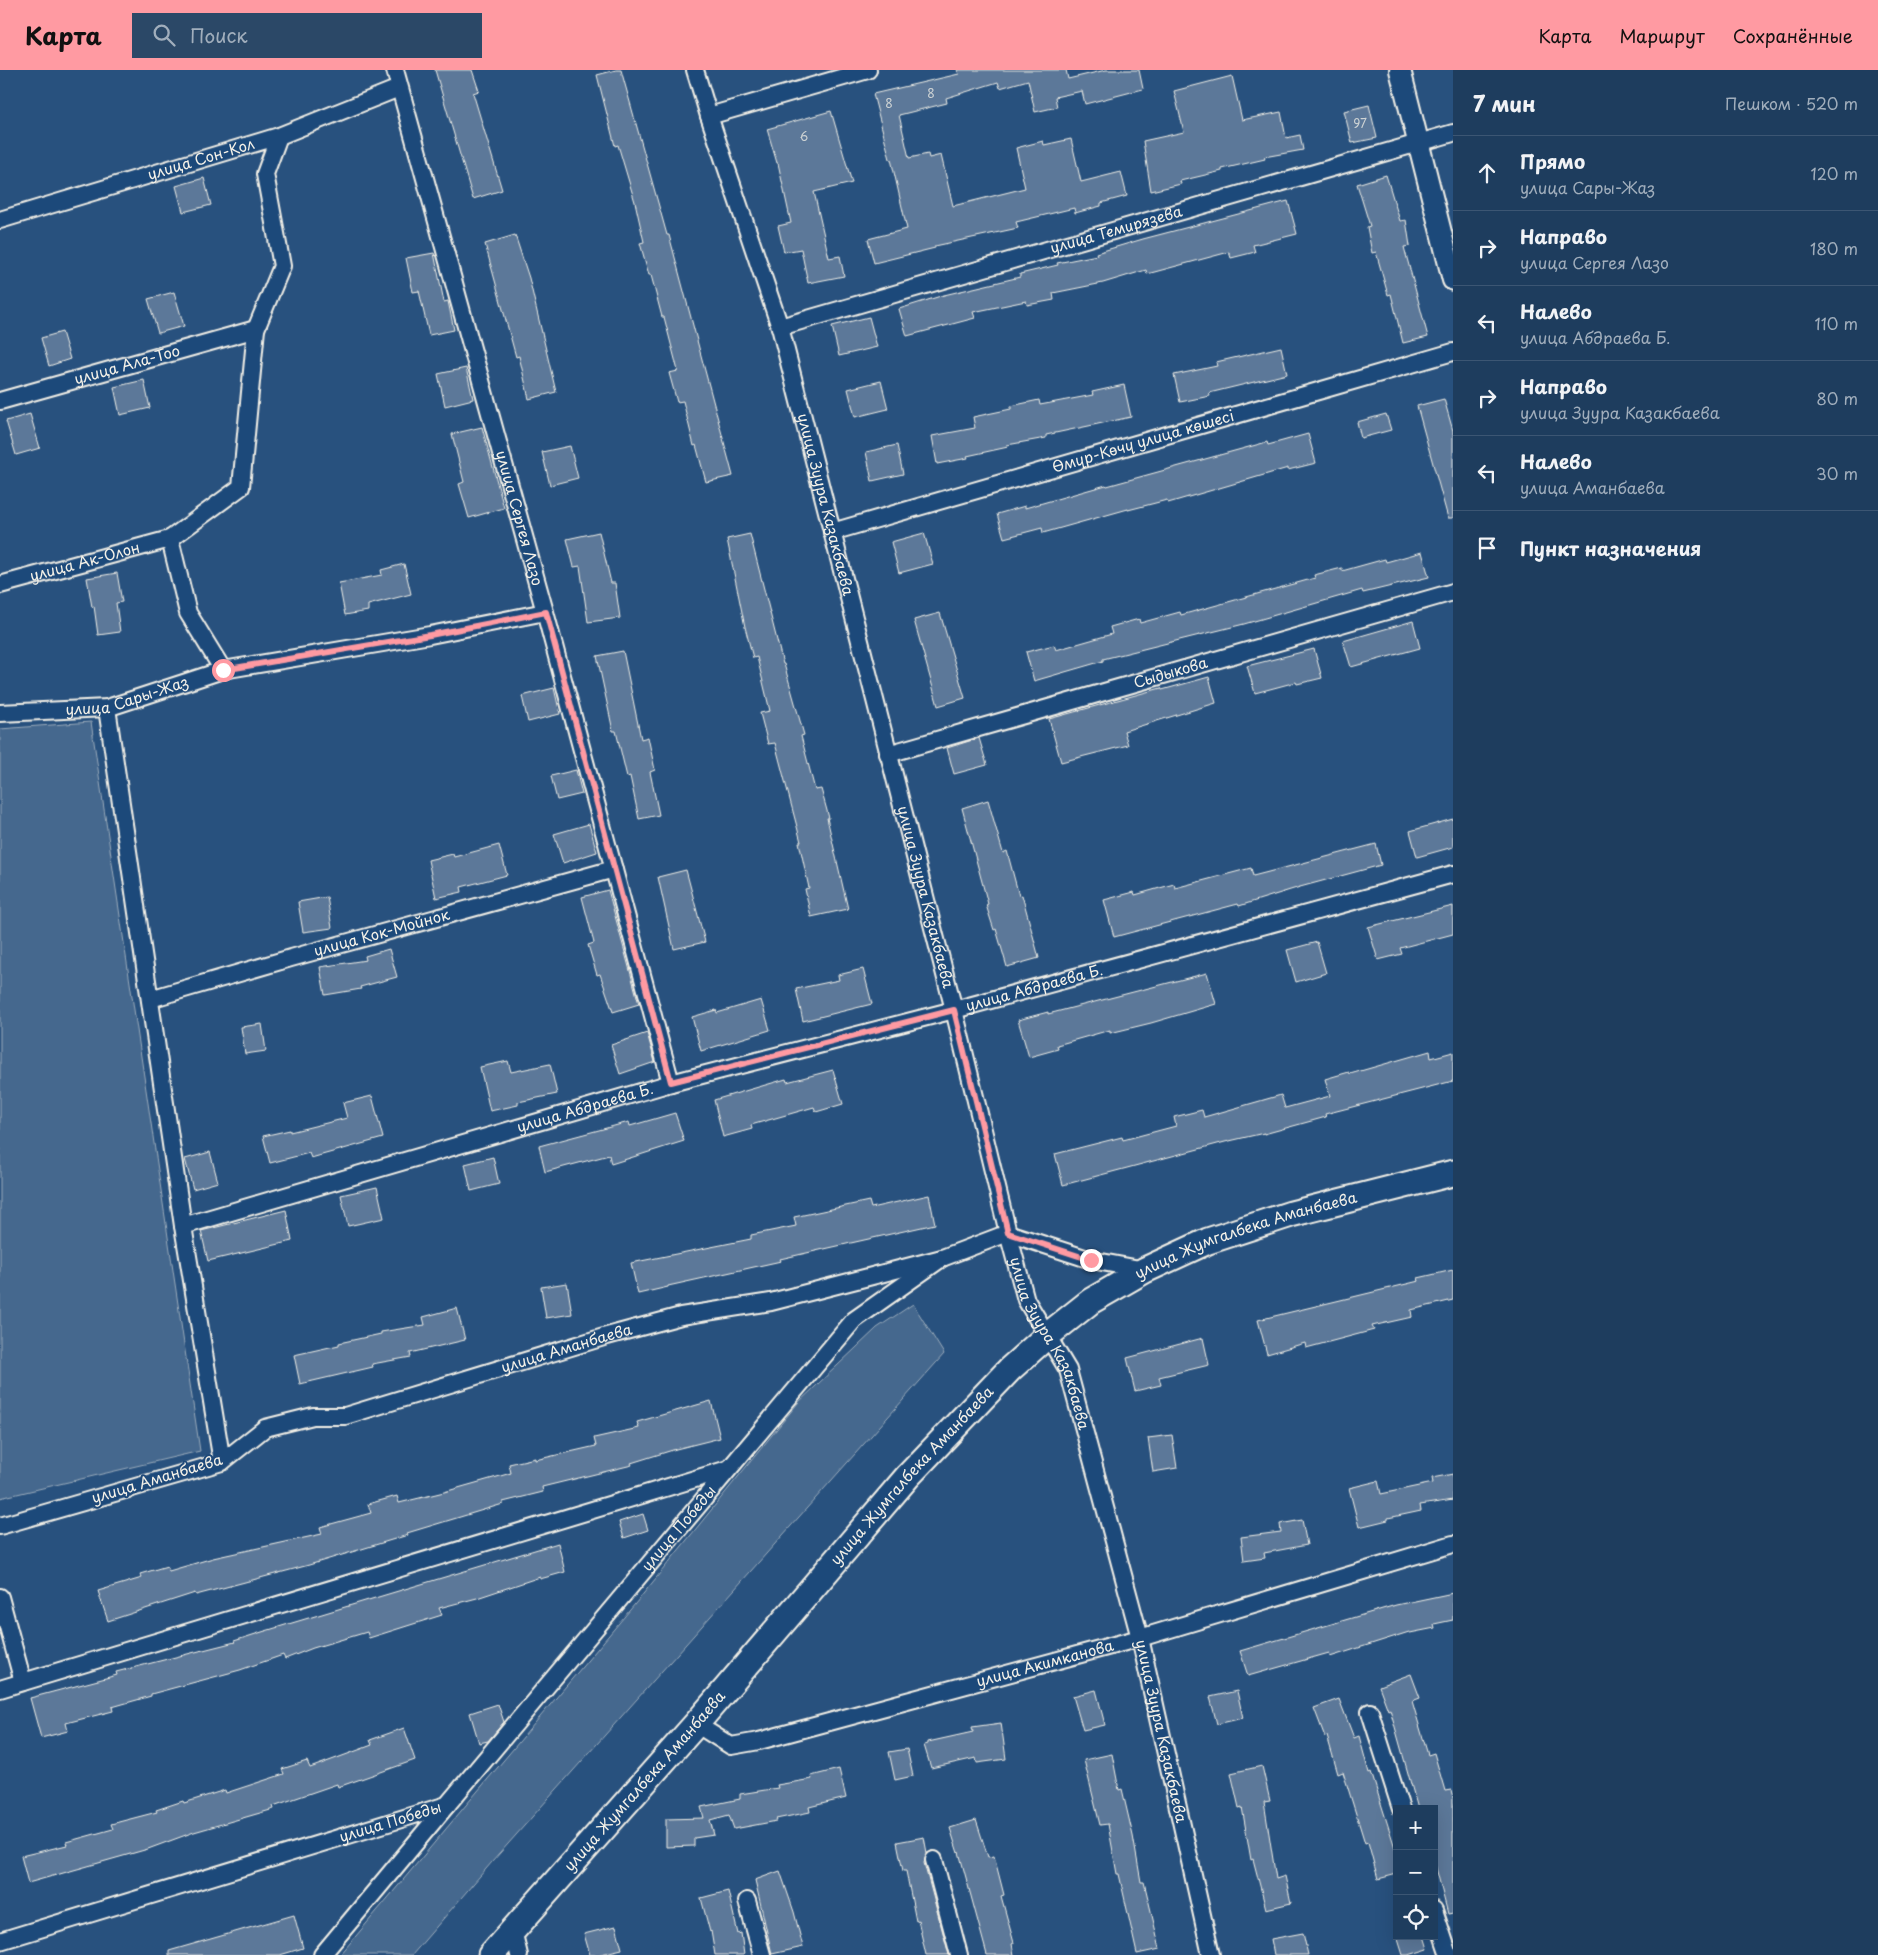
<!DOCTYPE html>
<html lang="ru">
<head>
<meta charset="utf-8">
<style>
	:root { --surface:#1e3d5e; --page:#2b4867; --text:#f1f3f6; --muted:#a1aebc; --line:#3c5673; --accent:#ff9aa2 }
	body { margin:0; font-family:"Playpen Sans",sans-serif; background:var(--page); color:var(--text) }
	.controls { position:absolute; right:15px; bottom:15px; display:grid; overflow:hidden; border-radius:0px; box-shadow:0 5px 20px #0002 }
	.controls button { width:45px; height:45px; display:grid; place-items:center; padding:0; border:0; border-bottom:1px solid var(--line); background:var(--surface); color:var(--text); font:25px sans-serif }
	.stop { position:absolute; width:15px; height:15px; margin:-11px; border:4px solid #ff9aa2; border-radius:50%; background:#fff }
	.stop.end { background:#ff9aa2; border-color:#fff; box-shadow:0 1px 5px #0008 }
	.list { margin:0; padding:0; list-style:none }
	h2 { display:flex; justify-content:space-between; align-items:center; height:65px; margin:0; padding:0 20px; font-size:21px }
	h2 small { font-size:16px; font-weight:400; color:var(--muted) }
	.list li { display:grid; grid-template-columns:32px 1fr auto; gap:15px; align-items:center; box-sizing:border-box; height:75px; padding:0 20px; border-top:1px solid var(--line) }
	.list b { display:block; font-size:19px; white-space:nowrap }
	.list p { margin:0; font-size:16px; white-space:nowrap; color:var(--muted) }
	.list em { font-size:16px; font-style:normal; color:var(--muted) }
	.icon { flex:none; width:28px; height:28px; fill:none; stroke:currentColor; stroke-width:2; stroke-linecap:round; stroke-linejoin:round }
	.map { position:relative; flex:none; width:1453px; height:1885px; overflow:hidden }
	header { display:flex; align-items:center; gap:30px; box-sizing:border-box; height:70px; padding:0 25px; background:var(--accent); color:#111 }
	header strong { font-size:24px }
	nav { display:flex; gap:28px; margin-inline-start:auto; font-size:18px }
	.search { width:350px; height:45px; background:var(--page); display:flex; align-items:center; gap:12px; box-sizing:border-box; padding:0 18px; border-radius:0px; color:var(--muted); font-size:19px }
	main { display:flex }
	aside { flex:1; background:var(--surface) }
	.map>svg:first-child { display:block }
	.green { fill:#45688e; stroke:#9cacbb }
	.building { fill:#5b7899; stroke:#f4f1e8 }
	.lines { fill:none; stroke-linecap:round; stroke-linejoin:round }
	.minor-casing { stroke:#f4f1e8; stroke-width:20 }
	.tertiary-casing { stroke:#f4f1e8; stroke-width:24 }
	.primary-casing { stroke:#f4f1e8; stroke-width:29 }
	.minor { stroke:#1f4a7a; stroke-width:16 }
	.tertiary { stroke:#1f4a7a; stroke-width:20 }
	.primary { stroke:#1f4a7a; stroke-width:25 }
	.route { stroke:#ff9aa2; stroke-width:6 }
	.labels { text-anchor:middle; stroke-width:4; stroke-linejoin:round; paint-order:stroke }
	.number-label { font-size:12px; fill:#ced3d4 }
	.street-label { font-size:15px; fill:#f4f1e8; stroke:#1f4a7a }
</style>
</head>
<body>
<header>
<strong>Карта</strong>
<div class="search"><svg class="icon" aria-label="search" viewBox="0 0 24 24"><circle cx="10" cy="10" r="6"/><path d="M15 15l6 6"/></svg>Поиск</div>
<nav><a>Карта</a><a>Маршрут</a><a>Сохранённые</a></nav>
</header>
<main>
<div class="map">
<svg width="1453" height="1885" viewBox="0 0 1453 1885">
	<rect width="100%" height="100%" fill="#28517e"/>
	<filter id="ink" filterUnits="userSpaceOnUse"><feTurbulence type="fractalNoise" baseFrequency=".02" numOctaves="2"/><feDisplacementMap in="SourceGraphic" scale="10" xChannelSelector="R" yChannelSelector="G"/><feConvolveMatrix kernelMatrix="1 2 1 2 8 2 1 2 1" color-interpolation-filters="sRGB"/></filter>
	<g filter="url(#ink)">
		<!-- green -->
		<g class="green">
			<polygon points="91,652 200,1381 0,1428 0,659"/>
			<polygon points="913,1234 944,1284 492,1792 412,1885 340,1885 635,1534 798,1333 877,1258"/>
		</g>
		<!-- building -->
		<g class="building">
			<polygon points="435,0 472,0 479,21 473,23 502,120 473,129"/>
			<polygon points="616,0 621,0 667,165 669,165 733,406 706,412 696,375 694,376 683,331 677,332 669,303 678,301 664,247 662,247 651,205 649,205 640,173 644,172 635,132 618,75 615,76 597,5"/>
			<polygon points="957,0 1066,0 1068,9 1106,0 1139,0 1143,19 1085,34 1082,21 1055,27 1057,37 1035,42 1028,10 1000,18 998,12 946,28 947,33 899,45 909,88 928,84 929,88 941,85 953,136 1025,118 1016,78 1043,71 1044,75 1071,69 1081,112 1121,102 1127,126 1101,133 1101,136 1075,143 1074,138 1016,152 1018,158 935,176 935,178 874,193 868,169 907,159 891,89 890,89 873,24 959,4"/>
			<polygon points="1232,6 1242,50 1281,42 1286,68 1300,65 1303,80 1264,87 1265,89 1222,99 1222,101 1180,111 1181,114 1151,121 1143,71 1184,62 1174,21"/>
			<polygon points="1369,35 1377,68 1352,73 1344,41"/>
			<polygon points="831,41 852,113 814,122 829,188 840,186 844,206 808,213 801,179 784,182 778,156 791,153 778,93 777,93 767,59"/>
			<polygon points="1386,105 1400,151 1406,150 1410,176 1404,177 1428,267 1403,273 1391,224 1388,225 1376,182 1372,183 1367,157 1370,156 1357,114"/>
			<polygon points="204,108 211,135 183,142 176,116"/>
			<polygon points="1288,131 1297,164 1253,175 1255,182 1231,188 1229,182 1147,204 1146,200 1103,213 1053,223 1054,230 1027,235 1026,231 973,242 975,248 907,266 899,239 944,225 1020,207 1020,204 1058,195 1057,193 1097,185 1096,183 1143,169"/>
			<polygon points="515,165 529,208 556,322 529,329 519,286 516,287 485,174"/>
			<polygon points="434,183 444,232 448,231 454,260 429,265 419,221 413,222 406,188"/>
			<polygon points="174,222 184,256 158,263 148,229"/>
			<polygon points="869,247 877,277 839,286 832,256"/>
			<polygon points="62,262 70,289 49,296 41,268"/>
			<polygon points="1281,277 1287,304 1209,323 1210,326 1180,332 1174,305 1217,296 1216,292"/>
			<polygon points="466,298 473,329 445,336 438,304"/>
			<polygon points="144,310 150,338 120,345 114,317"/>
			<polygon points="881,311 888,339 855,347 848,319"/>
			<polygon points="1124,315 1131,347 1046,365 1046,368 1007,375 1008,377 967,386 968,388 937,394 932,366 975,358 973,347 1011,339 1011,336 1039,330 1040,335 1093,325 1092,322"/>
			<polygon points="1444,329 1453,361 1453,448 1448,448 1417,336"/>
			<polygon points="30,344 40,378 16,385 6,351"/>
			<polygon points="1386,344 1391,360 1361,368 1357,352"/>
			<polygon points="482,357 504,438 469,448 459,414 464,412 452,364"/>
			<polygon points="1308,364 1316,393 1288,400 1288,398 1168,433 1167,430 1128,440 1128,439 1043,463 1042,458 1004,468 997,444 1025,436 1025,438 1106,415 1107,416 1267,372 1268,375"/>
			<polygon points="897,375 903,404 872,411 866,382"/>
			<polygon points="570,376 578,408 550,415 542,382"/>
			<polygon points="599,462 611,513 615,513 620,548 588,552 580,496 574,497 567,469"/>
			<polygon points="924,463 933,494 899,503 891,472"/>
			<polygon points="750,464 783,594 784,594 804,665 801,666 815,720 821,719 829,748 827,748 848,839 811,847 805,819 809,818 799,772 801,772 775,673 768,674 760,643 770,641 757,587 753,588 745,557 727,469"/>
			<polygon points="1422,482 1429,507 1363,523 1362,520 1244,554 1103,589 1103,591 1034,611 1026,582 1054,575 1056,580 1112,564 1110,557 1139,549 1140,553 1180,542 1181,545 1315,508 1314,505 1342,498 1342,501 1385,489 1386,492"/>
			<polygon points="404,494 411,524 368,535 368,541 345,545 339,513 382,505 381,500"/>
			<polygon points="117,503 122,532 116,533 120,562 98,565 94,536 92,537 87,508"/>
			<polygon points="940,543 965,628 938,636 914,550"/>
			<polygon points="1413,551 1420,578 1351,597 1343,571"/>
			<polygon points="1314,579 1322,608 1297,614 1296,612 1255,623 1247,596"/>
			<polygon points="623,581 641,669 648,667 655,700 650,702 659,745 639,749 630,706 627,707 616,661 613,661 597,586"/>
			<polygon points="1209,607 1216,633 1124,661 1128,675 1061,692 1049,649 1161,618 1162,620"/>
			<polygon points="554,618 560,644 528,652 522,626"/>
			<polygon points="979,668 987,695 954,704 947,678"/>
			<polygon points="576,700 582,724 557,730 551,706"/>
			<polygon points="988,730 1003,783 1007,781 1019,826 1022,825 1039,888 1007,897 996,859 994,860 986,835 988,834 962,738"/>
			<polygon points="1453,749 1453,777 1417,787 1410,761"/>
			<polygon points="589,754 597,782 563,793 554,764"/>
			<polygon points="1376,774 1381,795 1300,817 1239,836 1238,834 1114,867 1104,830 1134,822 1135,825 1174,814 1175,818 1251,798 1253,806"/>
			<polygon points="499,775 507,805 461,817 462,822 436,828 428,790 453,784 454,787"/>
			<polygon points="686,800 705,872 674,879 658,807"/>
			<polygon points="608,820 639,934 613,942 600,904 597,905 588,875 594,873 582,827"/>
			<polygon points="327,827 332,858 303,862 298,832"/>
			<polygon points="1453,836 1453,864 1400,878 1402,884 1378,890 1368,857"/>
			<polygon points="1317,872 1326,903 1296,912 1287,880"/>
			<polygon points="389,879 397,907 360,917 361,919 325,925 320,897 366,890 365,886"/>
			<polygon points="863,899 872,934 803,951 796,919 839,910 838,905"/>
			<polygon points="1207,903 1216,934 1151,953 1110,963 1110,960 1057,975 1058,979 1029,987 1018,950 1048,942 1048,944"/>
			<polygon points="761,930 770,960 701,981 692,947 716,940 717,943"/>
			<polygon points="262,954 266,981 245,984 241,957"/>
			<polygon points="647,963 655,992 620,1004 611,975"/>
			<polygon points="1430,981 1431,988 1453,982 1453,1011 1325,1044 1326,1047 1264,1064 1264,1063 1225,1072 1063,1115 1055,1084 1122,1067 1123,1070 1176,1056 1174,1047 1202,1040 1204,1047 1281,1025 1285,1038 1330,1026 1325,1009 1349,1002 1350,1004"/>
			<polygon points="508,991 511,1002 550,994 557,1024 518,1032 518,1035 490,1041 480,997"/>
			<polygon points="833,1000 843,1034 816,1042 814,1037 751,1055 752,1059 723,1067 714,1030 786,1009 787,1012"/>
			<polygon points="372,1026 383,1068 311,1088 309,1083 270,1093 263,1066 290,1060 290,1062 347,1048 343,1033"/>
			<polygon points="675,1043 684,1071 611,1094 609,1085 545,1102 539,1076 629,1052 630,1056"/>
			<polygon points="210,1082 218,1112 193,1119 185,1089"/>
			<polygon points="493,1087 499,1114 471,1121 465,1094"/>
			<polygon points="377,1117 384,1148 348,1156 341,1125"/>
			<polygon points="929,1125 935,1154 780,1189 781,1191 668,1216 668,1217 638,1224 631,1193 751,1169 751,1165 796,1156 794,1147 869,1131 871,1138"/>
			<polygon points="286,1140 292,1171 208,1191 201,1161"/>
			<polygon points="1453,1200 1453,1230 1411,1240 1412,1247 1372,1256 1374,1260 1306,1278 1305,1273 1267,1284 1258,1250 1419,1211 1418,1208"/>
			<polygon points="567,1213 572,1244 546,1248 541,1217"/>
			<polygon points="457,1238 465,1270 410,1283 411,1287 372,1294 373,1297 300,1314 294,1285 339,1275 339,1273 381,1264 381,1262 425,1255 423,1247"/>
			<polygon points="1203,1268 1209,1295 1159,1307 1161,1315 1135,1321 1127,1288"/>
			<polygon points="711,1331 720,1368 676,1379 631,1393 632,1395 542,1417 543,1422 503,1432 503,1434 407,1463 408,1465 309,1495 196,1525 195,1523 108,1551 98,1521 142,1508 140,1504 167,1496 169,1501 213,1488 322,1464 320,1457 371,1443 368,1434 397,1426 399,1433 444,1422 511,1403 509,1394 535,1388 535,1390 596,1376 594,1368 639,1358 637,1352"/>
			<polygon points="1172,1365 1177,1398 1153,1402 1148,1368"/>
			<polygon points="1453,1404 1453,1430 1420,1435 1421,1441 1388,1448 1388,1450 1359,1457 1349,1418 1378,1411 1381,1424 1433,1413 1432,1408"/>
			<polygon points="643,1444 648,1460 624,1468 619,1452"/>
			<polygon points="1302,1450 1307,1475 1264,1483 1265,1488 1244,1491 1241,1467 1281,1462 1280,1454"/>
			<polygon points="558,1473 565,1502 540,1509 540,1507 477,1528 439,1538 442,1545 369,1568 367,1562 313,1578 285,1589 283,1585 240,1600 151,1624 151,1626 112,1637 113,1641 66,1653 68,1661 41,1668 30,1628 117,1605 116,1602 235,1572 234,1571 262,1562"/>
			<polygon points="1453,1523 1453,1550 1434,1554 1435,1558 1410,1563 1409,1562 1330,1587 1329,1583 1248,1606 1240,1581 1396,1535"/>
			<polygon points="1411,1604 1420,1628 1412,1631 1428,1685 1434,1683 1445,1721 1451,1720 1453,1728 1453,1843 1448,1844 1434,1790 1434,1739 1418,1739 1390,1639 1388,1640 1379,1616"/>
			<polygon points="1096,1620 1105,1655 1083,1660 1073,1626"/>
			<polygon points="1237,1621 1243,1648 1217,1654 1210,1627"/>
			<polygon points="1339,1629 1354,1668 1359,1666 1369,1703 1371,1702 1397,1784 1397,1804 1378,1809 1368,1772 1365,1773 1343,1702 1338,1704 1327,1666 1325,1667 1314,1638"/>
			<polygon points="498,1634 504,1652 488,1671 479,1673 470,1643"/>
			<polygon points="1001,1653 1006,1689 977,1693 976,1688 931,1698 924,1675 928,1674 928,1672 973,1662 972,1657"/>
			<polygon points="404,1658 415,1690 338,1717 337,1714 273,1736 274,1739 194,1762 148,1779 28,1813 21,1786 67,1775 66,1772 113,1759 111,1754 157,1742 156,1740 183,1731 184,1733 225,1720 226,1723 284,1704 282,1699 307,1691 310,1698 372,1675 370,1670"/>
			<polygon points="907,1679 913,1706 895,1710 889,1682"/>
			<polygon points="1112,1684 1119,1720 1122,1719 1133,1766 1141,1812 1144,1812 1160,1879 1137,1884 1119,1804 1117,1804 1108,1754 1100,1755 1084,1690"/>
			<polygon points="1262,1696 1270,1731 1264,1732 1276,1809 1285,1806 1291,1833 1266,1839 1253,1789 1251,1790 1242,1737 1239,1738 1231,1703"/>
			<polygon points="839,1699 846,1728 809,1737 810,1742 776,1749 777,1751 734,1759 729,1745 710,1750 714,1765 694,1768 694,1776 666,1777 666,1749 704,1748 701,1737 740,1729 740,1724 778,1718 777,1715 812,1709 811,1706"/>
			<polygon points="976,1750 988,1787 994,1786 1004,1825 1001,1826 1014,1873 1012,1874 1014,1885 987,1885 959,1782 958,1783 950,1758"/>
			<polygon points="924,1767 927,1783 924,1793 949,1885 926,1885 918,1850 916,1851 906,1801 903,1801 897,1772"/>
			<polygon points="780,1801 794,1842 803,1877 772,1884 755,1810"/>
			<polygon points="728,1821 738,1864 741,1863 744,1885 715,1885 711,1861 710,1862 701,1828"/>
			<polygon points="294,1845 303,1878 280,1885 169,1885 169,1881"/>
			<polygon points="616,1856 622,1879 597,1885 590,1885 584,1864"/>
			<polygon points="1303,1863 1308,1885 1274,1885 1271,1869"/>
			<polygon points="1397,1866 1424,1866 1428,1879 1409,1885 1403,1885"/>
		</g>
		<g class="lines">
			<defs>
				<g id="minor">
					<path id="s1" d="M395,0l150,542 126,471"/>
					<path id="s2" d="M695,0l14,46 71,211 174,683 54,223 18,67 42,70 72,268 71,317"/>
					<polyline points="709,46 868,0"/>
					<path id="s3" d="M0,150l279,-84 120,-48"/>
					<path id="s4" d="M780,257l673,-194"/>
					<path id="s5" d="M0,331l256,-72"/>
					<path id="s6" d="M832,462l621,-180"/>
					<path id="s7" d="M0,515l170,-46"/>
					<polyline points="223,600 188,543 170,469 241,417 256,259 282,196 265,104 279,66"/>
					<polyline points="107,638 183,1156 222,1392"/>
					<path id="s8" d="M0,643l107,-5 116,-38 207,-35 115,-23"/>
					<path id="s9" d="M888,684l565,-162"/>
					<path id="s10" d="M150,929l141,-41 323,-89"/>
					<path id="s11" d="M183,1156l488,-143 283,-73 499,-136"/>
					<path id="s12" d="M0,1456l222,-64 43,-34 48,-12h32l262,-80 74,-20 90,-14 171,-44 66,-25 83,27 54,10"/>
					<polyline points="0,1527 23,1612"/>
					<polyline points="0,1619 728,1399"/>
					<polyline points="1370,1642 1401,1739"/>
					<path id="s13" d="M696,1654l35,22 28,-5 381,-103 313,-94"/>
					<polyline points="934,1790 959,1885"/>
					<polyline points="747,1831 762,1885"/>
					<polyline points="1434,1840 1449,1885"/>
					<polyline points="513,1860 519,1885"/>
					<path id="s14" d="M0,1871l447,-136 407,-485 88,-62"/>
					<polyline points="322,1885 447,1735"/>
				</g>
				<polyline id="tertiary" points="1400,0 1453,210"/>
				<g id="primary">
					<path id="s15" d="M491,1885l205,-231 212,-248 102,-107 38,-34 43,-34 54,-31 63,-29 83,-27 162,-41"/>
				</g>
			</defs>
			<!-- minor casing -->
			<use href="#minor" class="minor-casing"/>
			<!-- tertiary casing -->
			<use href="#tertiary" class="tertiary-casing"/>
			<!-- primary casing -->
			<use href="#primary" class="primary-casing"/>
			<!-- minor -->
			<use href="#minor" class="minor"/>
			<!-- tertiary -->
			<use href="#tertiary" class="tertiary"/>
			<!-- primary -->
			<use href="#primary" class="primary"/>
		</g>
	</g>
	<g class="lines" filter="url(#ink)">
		<!-- route -->
		<polyline class="route" points="223,600 430,565 546,542 671,1012 954,940 1008,1163 1091,1190"/>
	</g>
	<g class="labels">
		<!-- number labels -->
		<g class="number-label">
			<text x="931" y="28">8</text>
			<text x="889" y="38">8</text>
			<text x="1360" y="58">97</text>
			<text x="804" y="71">6</text>
		</g>
		<!-- street labels -->
		<g class="street-label">
			<text dy="5" stroke="none"><textPath href="#s3" startOffset="210">улица Сон-Кол</textPath></text>
			<text dy="5" stroke="none"><textPath href="#s4" startOffset="350">улица Темирязева</textPath></text>
			<text dy="5" stroke="none"><textPath href="#s5" startOffset="132">улица Ала-Тоо</textPath></text>
			<text dy="5" stroke="none"><textPath href="#s6" startOffset="324">Өмүр-Көчү улица көшесі</textPath></text>
			<text dy="5" stroke="none"><textPath href="#s2" startOffset="454">улица Зуура Казакбаева</textPath></text>
			<text dy="5" stroke="none"><textPath href="#s1" startOffset="465">улица Сергея Лазо</textPath></text>
			<text dy="5" stroke="none"><textPath href="#s7" startOffset="88">улица Ак-Олон</textPath></text>
			<text dy="5" stroke="none"><textPath href="#s9" startOffset="294">Сыдыкова</textPath></text>
			<text dy="5" stroke="none"><textPath href="#s8" startOffset="129">улица Сары-Жаз</textPath></text>
			<text dy="5" stroke="none"><textPath href="#s2" startOffset="859">улица Зуура Казакбаева</textPath></text>
			<text dy="5" stroke="none"><textPath href="#s10" startOffset="241">улица Кок-Мойнок</textPath></text>
			<text dy="5" stroke="none"><textPath href="#s11" startOffset="884">улица Абдраева Б.</textPath></text>
			<text dy="5" stroke="none"><textPath href="#s11" startOffset="419">улица Абдраева Б.</textPath></text>
			<text dy="5" stroke="none"><textPath href="#s15" startOffset="1058">улица Жумгалбека Аманбаева</textPath></text>
			<text dy="5" stroke="none"><textPath href="#s2" startOffset="1324">улица Зуура Казакбаева</textPath></text>
			<text dy="5" stroke="none"><textPath href="#s12" startOffset="599">улица Аманбаева</textPath></text>
			<text dy="5" stroke="none"><textPath href="#s15" startOffset="638">улица Жумгалбека Аманбаева</textPath></text>
			<text transform="translate(157 1409) rotate(-17)" y="5">улица Аманбаева</text>
			<text dy="5" stroke="none"><textPath href="#s14" startOffset="828">улица Победы</textPath></text>
			<text dy="5" stroke="none"><textPath href="#s13" startOffset="366">улица Акимканова</textPath></text>
			<text dy="5" stroke="none"><textPath href="#s2" startOffset="1729">улица Зуура Казакбаева</textPath></text>
			<text dy="5" stroke="none"><textPath href="#s15" startOffset="232">улица Жумгалбека Аманбаева</textPath></text>
			<text dy="5" stroke="none"><textPath href="#s14" startOffset="408">улица Победы</textPath></text>
		</g>
	</g>
</svg>
<div class="controls">
<button>+</button>
<button>−</button>
<button><svg class="icon" aria-label="locate" viewBox="0 0 24 24"><circle cx="12" cy="12" r="6"/><path d="M12 2v4M12 18v4M2 12h4M18 12h4"/></svg></button>
</div>
<div class="stop" style="left:223px;top:600px"></div>
<div class="stop end" style="left:1091px;top:1190px"></div>
</div>
<aside>
<h2>7 мин<small>Пешком · 520 m</small></h2>
<ul class="list">
<li><svg class="icon" aria-label="ahead" viewBox="0 0 24 24"><path d="M12 20V5M6 11l6-6 6 6"/></svg><div><b>Прямо</b><p>улица Сары-Жаз</p></div><em>120 m</em></li>
<li><svg class="icon" aria-label="right" viewBox="0 0 24 24"><path d="M7 20v-9h11M14 6l5 5-5 5"/></svg><div><b>Направо</b><p>улица Сергея Лазо</p></div><em>180 m</em></li>
<li><svg class="icon" aria-label="left" viewBox="0 0 24 24"><path d="M17 20v-9H6M10 6l-5 5 5 5"/></svg><div><b>Налево</b><p>улица Абдраева Б.</p></div><em>110 m</em></li>
<li><svg class="icon" aria-label="right" viewBox="0 0 24 24"><path d="M7 20v-9h11M14 6l5 5-5 5"/></svg><div><b>Направо</b><p>улица Зуура Казакбаева</p></div><em>80 m</em></li>
<li><svg class="icon" aria-label="left" viewBox="0 0 24 24"><path d="M17 20v-9H6M10 6l-5 5 5 5"/></svg><div><b>Налево</b><p>улица Аманбаева</p></div><em>30 m</em></li>
<li><svg class="icon" aria-label="arrive" viewBox="0 0 24 24"><path d="M6 21V4h12l-3 4 3 4H6"/></svg><div><b>Пункт назначения</b></div></li>
</ul>
</aside>
</main>
</body>
</html>
